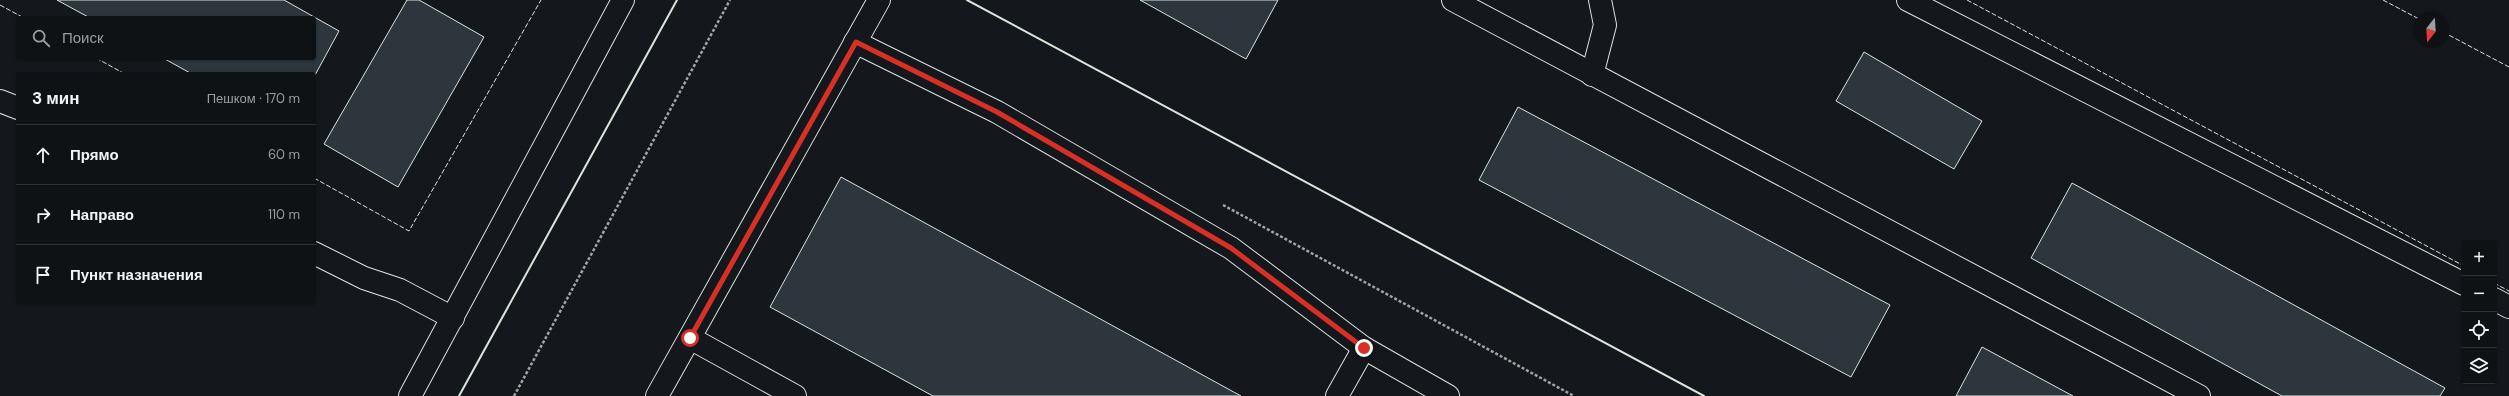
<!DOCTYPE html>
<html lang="ru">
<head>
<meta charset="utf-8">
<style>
	:root { --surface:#0f1215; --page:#181b1e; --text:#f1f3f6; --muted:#9b9ea0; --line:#2f3234 }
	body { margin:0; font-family:"DM Sans",sans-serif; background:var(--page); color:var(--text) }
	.controls { position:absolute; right:12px; bottom:12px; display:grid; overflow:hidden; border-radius:4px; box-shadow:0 1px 3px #0004 }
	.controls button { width:36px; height:36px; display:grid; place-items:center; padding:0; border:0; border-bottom:1px solid var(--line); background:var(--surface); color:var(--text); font:20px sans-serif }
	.compass { position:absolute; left:2413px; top:12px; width:36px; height:36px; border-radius:50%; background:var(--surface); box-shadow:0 1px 3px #0004; rotate:197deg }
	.stop { position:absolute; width:12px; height:12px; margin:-9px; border:3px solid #d93025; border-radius:50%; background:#fff }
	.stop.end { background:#d93025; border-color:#fff; box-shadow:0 1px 4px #0008 }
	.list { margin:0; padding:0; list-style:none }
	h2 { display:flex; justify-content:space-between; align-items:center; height:52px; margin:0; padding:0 16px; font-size:17px }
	h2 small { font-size:13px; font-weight:400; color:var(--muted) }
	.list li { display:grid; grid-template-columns:26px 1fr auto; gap:12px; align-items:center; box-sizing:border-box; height:60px; padding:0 16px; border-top:1px solid var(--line) }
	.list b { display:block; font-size:15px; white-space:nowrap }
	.list em { font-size:13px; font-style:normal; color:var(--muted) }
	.icon { flex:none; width:22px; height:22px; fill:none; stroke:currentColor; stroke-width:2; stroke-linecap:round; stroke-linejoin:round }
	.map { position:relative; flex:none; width:2509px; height:396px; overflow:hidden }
	.search { position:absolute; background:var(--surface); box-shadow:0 1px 3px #0004; left:16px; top:16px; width:300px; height:44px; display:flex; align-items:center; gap:10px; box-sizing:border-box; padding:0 14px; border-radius:4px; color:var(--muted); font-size:15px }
	.panel { position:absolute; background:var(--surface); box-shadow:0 1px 3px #0004; left:16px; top:72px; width:300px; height:232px; border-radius:4px }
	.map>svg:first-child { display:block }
	.building { fill:#2c363c; stroke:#d8e6dc }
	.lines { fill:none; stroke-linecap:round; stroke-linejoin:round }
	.minor-casing { stroke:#d8e6dc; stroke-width:24 }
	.path { stroke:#9da8a2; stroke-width:2.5; stroke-dasharray:3 2; stroke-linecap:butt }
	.minor { stroke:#14181c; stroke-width:22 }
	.fence { stroke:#d8e6dc; stroke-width:1; stroke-dasharray:5 2; stroke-linecap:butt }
	.wall { stroke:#d8e6dc; stroke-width:2 }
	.route { stroke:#d93025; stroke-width:5 }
</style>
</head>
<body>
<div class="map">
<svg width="2509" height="396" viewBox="0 0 2509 396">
	<rect width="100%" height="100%" fill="#14181c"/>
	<!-- building -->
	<g class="building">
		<polygon points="57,0 284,0 339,31 314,77 314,74 192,74 163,58 314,58 314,18 90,18"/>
		<polygon points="407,0 419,0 484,37 398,187 324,144"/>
		<polygon points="1140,0 1278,0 1246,59"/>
		<polygon points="1864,52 1982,121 1954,169 1836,101"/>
		<polygon points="1518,107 1890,305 1851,377 1479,180"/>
		<polygon points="841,177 1241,396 933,396 770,307"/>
		<polygon points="2072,183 2445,388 2440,396 2282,396 2031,258"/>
		<polygon points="1982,347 2073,396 1956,396"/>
	</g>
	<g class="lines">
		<defs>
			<g id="minor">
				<polyline points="1453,0 2199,396"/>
				<polyline points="1908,0 2464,284"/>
				<polyline points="855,42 997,112 1231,248 1364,348 1448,396"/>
				<polyline points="1592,75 1605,25 1600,0"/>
				<polyline points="0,101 18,108"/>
				<polyline points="314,253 364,278 400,290 453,318"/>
				<polyline points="2494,299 2509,307"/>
				<polyline points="690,338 795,396"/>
				<polyline points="410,396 623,0"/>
				<polyline points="657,396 879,0"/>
				<polyline points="1337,396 1364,348"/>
			</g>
		</defs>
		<!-- minor casing -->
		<use href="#minor" class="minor-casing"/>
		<!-- path -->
		<g class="path">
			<polyline points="1223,205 1574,396"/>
			<polyline points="514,396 730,0"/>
		</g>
		<!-- minor -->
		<use href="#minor" class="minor"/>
		<!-- fence -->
		<g class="fence">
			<polyline points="1967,0 2464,266"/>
			<polyline points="2383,0 2419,19"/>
			<polyline points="0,5 24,18"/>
			<polyline points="2443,32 2509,67"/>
			<polyline points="96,58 125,74"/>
			<polyline points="314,178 409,231 541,0"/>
			<polyline points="2494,283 2509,291"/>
		</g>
		<!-- wall -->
		<g class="wall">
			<polyline points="967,0 1704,396"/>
			<polyline points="459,396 677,0"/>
		</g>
	</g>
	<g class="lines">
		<!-- route -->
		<polyline class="route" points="690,338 856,42 997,112 1231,248 1364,348"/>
	</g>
</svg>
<div class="controls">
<button>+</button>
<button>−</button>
<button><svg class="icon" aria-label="locate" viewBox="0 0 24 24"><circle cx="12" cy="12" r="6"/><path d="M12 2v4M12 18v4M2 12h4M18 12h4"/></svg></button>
<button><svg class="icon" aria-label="layers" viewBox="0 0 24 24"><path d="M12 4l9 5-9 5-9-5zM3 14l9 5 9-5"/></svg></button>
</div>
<svg class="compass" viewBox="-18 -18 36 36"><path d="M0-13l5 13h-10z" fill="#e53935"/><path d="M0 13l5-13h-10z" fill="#9b9ea0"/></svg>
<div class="stop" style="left:690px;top:338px"></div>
<div class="stop end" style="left:1364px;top:348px"></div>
<div class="search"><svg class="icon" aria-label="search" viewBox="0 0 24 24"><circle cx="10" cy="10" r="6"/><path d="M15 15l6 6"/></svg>Поиск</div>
<section class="panel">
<h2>3 мин<small>Пешком · 170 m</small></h2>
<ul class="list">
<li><svg class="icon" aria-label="ahead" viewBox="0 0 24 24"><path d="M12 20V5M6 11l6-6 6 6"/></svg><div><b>Прямо</b></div><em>60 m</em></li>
<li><svg class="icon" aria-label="right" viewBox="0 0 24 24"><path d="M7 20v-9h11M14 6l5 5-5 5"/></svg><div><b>Направо</b></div><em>110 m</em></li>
<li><svg class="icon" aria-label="arrive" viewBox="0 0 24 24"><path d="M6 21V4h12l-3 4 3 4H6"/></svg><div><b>Пункт назначения</b></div></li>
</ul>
</section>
</div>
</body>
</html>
